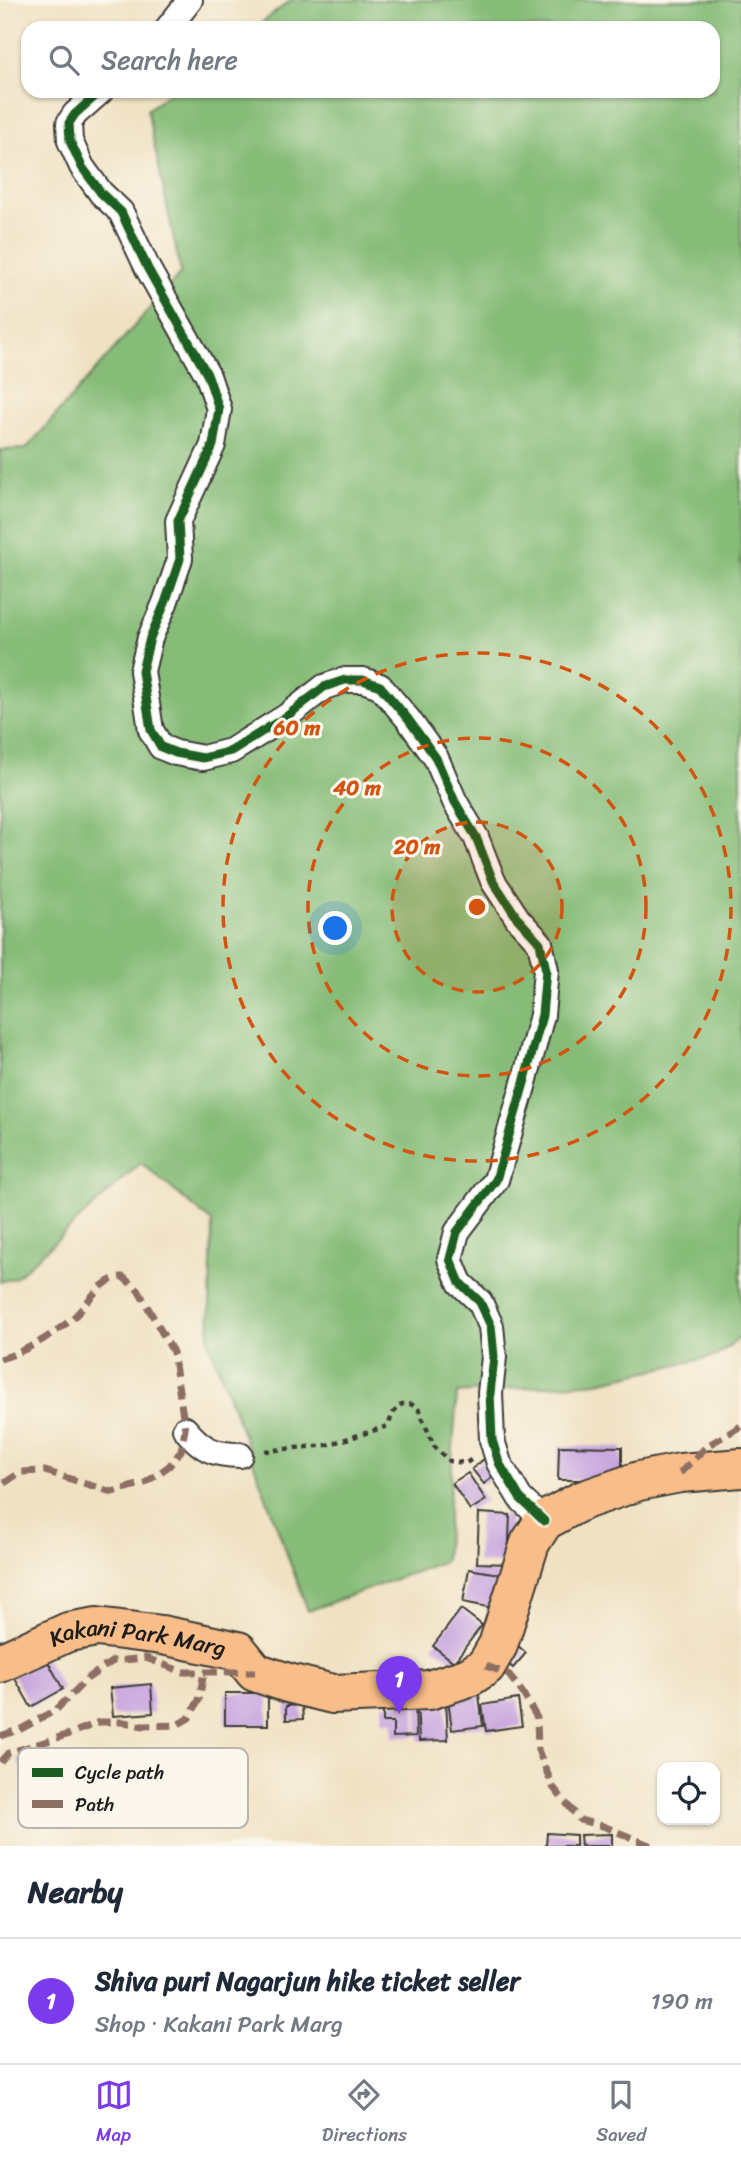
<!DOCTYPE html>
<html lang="en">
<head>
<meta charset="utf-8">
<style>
	:root { --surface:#fff; --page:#f6f6f7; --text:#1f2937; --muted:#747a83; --line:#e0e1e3; --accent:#7c3aed }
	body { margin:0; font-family:Sriracha,sans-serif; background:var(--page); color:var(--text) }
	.controls { position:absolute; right:21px; bottom:21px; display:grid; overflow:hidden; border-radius:14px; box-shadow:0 2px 5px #0004 }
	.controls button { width:63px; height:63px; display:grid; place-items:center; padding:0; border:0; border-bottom:2px solid var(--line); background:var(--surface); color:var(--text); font:35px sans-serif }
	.you { position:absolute; left:336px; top:929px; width:24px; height:24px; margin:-18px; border:5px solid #fff; border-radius:50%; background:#1a73e8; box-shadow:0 0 0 10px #1a73e833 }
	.badge { display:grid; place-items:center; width:46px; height:46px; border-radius:50%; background:var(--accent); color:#fff; font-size:23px; font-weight:700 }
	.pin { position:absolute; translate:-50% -58px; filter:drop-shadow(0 2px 4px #0008) }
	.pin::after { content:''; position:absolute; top:37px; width:24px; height:21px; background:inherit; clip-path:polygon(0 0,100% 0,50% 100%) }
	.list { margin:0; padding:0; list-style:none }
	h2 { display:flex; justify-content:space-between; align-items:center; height:91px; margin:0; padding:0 28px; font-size:30px }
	h2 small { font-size:23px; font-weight:400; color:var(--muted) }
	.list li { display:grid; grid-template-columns:46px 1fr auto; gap:21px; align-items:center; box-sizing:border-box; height:126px; padding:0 28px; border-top:2px solid var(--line) }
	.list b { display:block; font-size:26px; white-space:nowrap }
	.list p { margin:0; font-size:23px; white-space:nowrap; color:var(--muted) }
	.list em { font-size:23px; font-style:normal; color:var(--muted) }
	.icon { flex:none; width:38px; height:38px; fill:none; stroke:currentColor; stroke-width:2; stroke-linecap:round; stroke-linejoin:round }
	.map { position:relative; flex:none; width:741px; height:1846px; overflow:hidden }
	.search { position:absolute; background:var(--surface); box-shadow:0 2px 5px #0004; left:21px; right:21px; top:21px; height:77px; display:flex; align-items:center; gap:18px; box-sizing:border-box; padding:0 24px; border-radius:21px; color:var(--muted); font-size:26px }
	.sheet { height:217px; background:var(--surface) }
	nav { display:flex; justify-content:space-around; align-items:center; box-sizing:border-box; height:98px; border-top:2px solid var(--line); background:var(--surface); font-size:19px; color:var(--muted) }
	nav a { display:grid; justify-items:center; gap:4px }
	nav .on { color:var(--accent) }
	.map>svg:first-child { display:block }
	.forest { fill:#86bc78; stroke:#516c4a; stroke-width:2 }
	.building { fill:#c39edd }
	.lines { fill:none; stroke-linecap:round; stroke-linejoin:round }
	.street-casing { stroke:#3c3a35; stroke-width:28 }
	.primary-casing { stroke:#3c3a35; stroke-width:42 }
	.path { stroke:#3c3a35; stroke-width:4.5; stroke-dasharray:5 5; stroke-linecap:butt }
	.street { stroke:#fff; stroke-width:24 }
	.primary { stroke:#f8bd88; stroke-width:38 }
	.quiet { stroke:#8d6e63; stroke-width:7; stroke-dasharray:14 7; stroke-linecap:butt }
	.cycleway-casing { stroke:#fbf7ec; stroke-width:13 }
	.cycleway { stroke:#1b5e20; stroke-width:9 }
	.ring { fill:none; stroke:#d4530e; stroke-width:3.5; stroke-dasharray:12 9 }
	.labels { text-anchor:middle; stroke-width:6; stroke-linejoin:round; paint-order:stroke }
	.street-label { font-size:23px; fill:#1c1c1c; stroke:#fbf7ec }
	.key { fill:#fbf7ec; stroke:#b8b5ae; stroke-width:2 }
	.key-label { font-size:19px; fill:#1c1c1c }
	.centre { fill:#d4530e; stroke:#fbf7ec; stroke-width:3.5 }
	.ring-label { font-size:21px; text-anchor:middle; font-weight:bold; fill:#d4530e; stroke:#fbf7ec; stroke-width:6; stroke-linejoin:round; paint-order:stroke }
</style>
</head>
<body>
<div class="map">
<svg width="741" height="1846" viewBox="0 0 741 1846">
	<rect width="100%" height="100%" fill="#fbf7ec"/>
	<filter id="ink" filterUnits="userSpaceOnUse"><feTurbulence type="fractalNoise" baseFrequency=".0143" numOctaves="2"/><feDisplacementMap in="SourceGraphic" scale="14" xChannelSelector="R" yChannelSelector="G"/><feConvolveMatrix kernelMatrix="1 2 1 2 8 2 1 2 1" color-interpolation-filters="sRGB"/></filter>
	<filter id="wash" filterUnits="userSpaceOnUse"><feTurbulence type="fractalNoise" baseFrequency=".00686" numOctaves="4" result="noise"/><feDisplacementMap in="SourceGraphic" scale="28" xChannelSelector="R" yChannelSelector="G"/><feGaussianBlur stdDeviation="1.57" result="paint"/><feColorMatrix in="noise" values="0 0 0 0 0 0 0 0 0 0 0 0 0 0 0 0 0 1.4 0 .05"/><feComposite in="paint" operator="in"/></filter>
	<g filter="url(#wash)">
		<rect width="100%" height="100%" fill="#f0e1c2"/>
		<!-- forest -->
		<polygon class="forest" points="291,0 741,0 741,1337 716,1356 598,1382 457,1393 445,1561 308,1611 209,1342 212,1222 141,1163 15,1278 0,1282 0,450 26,449 181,273 147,110 172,91 713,91 713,28 255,28"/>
		<g id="blocks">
			<!-- building -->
			<g class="building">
				<polygon points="559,1446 622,1447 622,1480 558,1480"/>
				<polygon points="484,1459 496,1474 484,1484 472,1469"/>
				<polygon points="468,1473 486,1500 470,1510 452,1483"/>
				<polygon points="479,1513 510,1515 508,1564 477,1563"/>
				<polygon points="469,1569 499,1574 493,1608 463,1602"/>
				<polygon points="461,1609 482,1625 454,1662 433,1646"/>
				<polygon points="514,1642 526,1653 513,1668 500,1657"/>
				<polygon points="46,1658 63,1689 31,1707 13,1675"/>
				<polygon points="151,1684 153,1713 113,1716 110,1688"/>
				<rect x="225" y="1693" width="43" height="32"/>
				<polygon points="479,1695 483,1726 452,1730 448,1698"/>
				<polygon points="518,1699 522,1726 486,1731 482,1705"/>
				<polygon points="446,1700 448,1740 419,1741 417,1701"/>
				<polygon points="415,1703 416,1736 393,1737 393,1722 383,1722 383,1704"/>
				<polygon points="302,1705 303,1719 286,1720 286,1706"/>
				<polygon points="49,1748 55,1766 23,1776 17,1758"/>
				<polygon points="547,1833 576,1835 576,1846 546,1846"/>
				<polygon points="612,1834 612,1846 581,1846 580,1835"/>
			</g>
		</g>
	</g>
	<g filter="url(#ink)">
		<use href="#blocks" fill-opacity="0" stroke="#3c3a35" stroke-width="2"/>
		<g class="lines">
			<defs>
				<g id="street">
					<polyline points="168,28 190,0"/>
					<polyline points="101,91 75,114 69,123 70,141 82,167 101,193 121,212 148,269 208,376 219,409 213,445 178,521 180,559 165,603 150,638 142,671 151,730 161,747 176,753 203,758 231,751 287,716 324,687 345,680 363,680 380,686 408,719 436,758 455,802 476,837 493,881 518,919 540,943 546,970 542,1015 524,1083 496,1180 457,1232 450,1259 460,1283 480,1302 491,1326 494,1357 490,1393 492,1440 499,1463 520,1498 544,1521"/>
					<path d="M185,1429c17,20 28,26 55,26"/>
				</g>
				<g id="primary">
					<path id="s1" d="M0,1663l68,-31 29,-5 65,8 76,16 17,21 33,11 45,11 96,-4 40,-13 17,-11 12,-21 32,-102 14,-22 37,-20 58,-20 41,-8 61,-5"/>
				</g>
			</defs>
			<!-- street casing -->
			<use href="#street" class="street-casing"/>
			<!-- primary casing -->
			<use href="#primary" class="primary-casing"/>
			<!-- path -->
			<polyline class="path" points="265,1451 327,1445 388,1426 393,1413 402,1404 411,1404 419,1410 434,1446 449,1461 466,1463 472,1459"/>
			<!-- street -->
			<use href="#street" class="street"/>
			<!-- primary -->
			<use href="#primary" class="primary"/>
			<!-- quiet -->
			<g class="quiet">
				<path d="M0,1359c25,-7 53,-24 73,-41 15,-14 28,-41 50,-41l15,13 35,62 12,77 -4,22 -12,15 -24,17 -33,9 -67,-21 -24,1 -21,14"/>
				<polyline points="680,1473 707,1446 741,1426"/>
				<polyline points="486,1666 508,1674 522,1692 537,1718 538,1750 553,1787 580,1820 603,1826 652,1846"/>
				<polyline points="0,1736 21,1729 56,1710 88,1678 113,1661 146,1658 183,1672 255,1672"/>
				<polyline points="0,1762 8,1753 70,1734 99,1722 124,1722 143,1726 177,1725 189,1718 199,1700 204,1672"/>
			</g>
			<defs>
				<polyline id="cycleway" points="101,91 75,114 69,123 70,141 82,167 101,193 121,212 148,269 208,376 219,409 213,445 178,521 180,559 165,603 150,638 142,671 151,730 161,747 176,753 203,758 231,751 287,716 324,687 345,680 363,680 380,686 408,719 436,758 455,802 476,837 493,881 518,919 540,943 546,970 542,1015 524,1083 496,1180 457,1232 450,1259 460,1283 480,1302 491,1326 494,1357 490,1393 492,1440 499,1463 520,1498 544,1521"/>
			</defs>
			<!-- cycleway casing -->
			<use href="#cycleway" class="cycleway-casing"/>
			<!-- cycleway -->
			<use href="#cycleway" class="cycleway"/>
		</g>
	</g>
	<!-- distance rings -->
	<circle cx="477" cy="907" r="85" fill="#d4530e" fill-opacity=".12"/>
	<g class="ring">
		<circle cx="477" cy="907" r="85"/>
		<circle cx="477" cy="907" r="169"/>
		<circle cx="477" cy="907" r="254"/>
	</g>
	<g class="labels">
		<!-- street labels -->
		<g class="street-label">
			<text dy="8" stroke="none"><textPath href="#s1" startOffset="145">Kakani Park Marg</textPath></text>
		</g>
	</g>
	<!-- legend -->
	<rect x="18" y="1748" width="230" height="80" rx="10" class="key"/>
	<rect x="32" y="1768" width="31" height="9" fill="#1b5e20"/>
	<rect x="32" y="1800" width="31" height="8" fill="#8d6e63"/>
	<g class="key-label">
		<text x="75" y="1779">Cycle path</text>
		<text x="75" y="1811">Path</text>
	</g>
	<circle cx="477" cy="907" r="10" class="centre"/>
	<g class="ring-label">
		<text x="297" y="735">60 m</text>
		<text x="357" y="795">40 m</text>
		<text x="417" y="854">20 m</text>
	</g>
</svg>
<div class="controls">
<button><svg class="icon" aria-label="locate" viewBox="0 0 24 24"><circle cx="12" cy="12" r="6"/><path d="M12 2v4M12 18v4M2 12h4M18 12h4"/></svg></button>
</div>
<div class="you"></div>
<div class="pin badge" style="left:399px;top:1714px">1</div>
<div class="search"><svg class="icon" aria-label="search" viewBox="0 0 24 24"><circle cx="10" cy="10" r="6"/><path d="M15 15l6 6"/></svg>Search here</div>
</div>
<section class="sheet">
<h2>Nearby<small></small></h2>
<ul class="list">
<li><span class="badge">1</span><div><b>Shiva puri Nagarjun hike ticket seller</b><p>Shop · Kakani Park Marg</p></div><em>190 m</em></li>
</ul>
</section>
<nav>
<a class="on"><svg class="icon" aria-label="map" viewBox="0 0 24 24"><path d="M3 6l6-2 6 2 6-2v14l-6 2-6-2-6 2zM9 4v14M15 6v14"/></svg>Map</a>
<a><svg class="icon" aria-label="directions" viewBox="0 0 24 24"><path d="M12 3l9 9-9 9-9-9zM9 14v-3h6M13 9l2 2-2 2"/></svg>Directions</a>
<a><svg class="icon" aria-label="saved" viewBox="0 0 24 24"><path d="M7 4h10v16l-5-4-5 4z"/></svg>Saved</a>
</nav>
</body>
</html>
